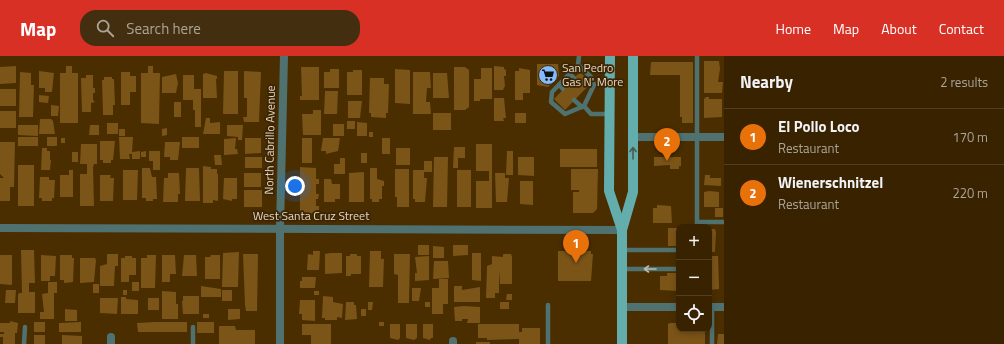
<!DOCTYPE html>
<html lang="en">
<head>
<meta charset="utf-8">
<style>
	:root { --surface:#382200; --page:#432f0f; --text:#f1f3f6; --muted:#aba499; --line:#523f22; --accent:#d93025 }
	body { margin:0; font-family:"Titillium Web",sans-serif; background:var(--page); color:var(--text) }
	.controls { position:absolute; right:12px; bottom:12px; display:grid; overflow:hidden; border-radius:8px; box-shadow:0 2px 6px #0003 }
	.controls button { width:36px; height:36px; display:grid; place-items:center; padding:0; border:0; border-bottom:1px solid var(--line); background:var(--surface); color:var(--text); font:20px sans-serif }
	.you { position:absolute; left:295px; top:130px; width:14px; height:14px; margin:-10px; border:3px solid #fff; border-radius:50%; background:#1a73e8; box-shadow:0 0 0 6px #1a73e833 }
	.badge { display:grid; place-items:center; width:26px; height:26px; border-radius:50%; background:var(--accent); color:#fff; font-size:13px; font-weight:700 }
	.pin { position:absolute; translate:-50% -33px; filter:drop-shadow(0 1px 2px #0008) }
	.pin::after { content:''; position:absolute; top:21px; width:14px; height:12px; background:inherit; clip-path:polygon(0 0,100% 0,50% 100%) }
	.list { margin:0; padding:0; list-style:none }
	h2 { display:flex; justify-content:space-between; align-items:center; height:52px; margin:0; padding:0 16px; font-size:17px }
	h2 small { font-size:13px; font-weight:400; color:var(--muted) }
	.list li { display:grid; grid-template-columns:26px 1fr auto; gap:12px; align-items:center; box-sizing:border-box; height:56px; padding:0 16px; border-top:1px solid var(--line) }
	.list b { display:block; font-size:15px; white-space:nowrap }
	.list p { margin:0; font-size:13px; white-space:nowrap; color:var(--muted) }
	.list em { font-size:13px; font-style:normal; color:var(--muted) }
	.icon { flex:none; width:22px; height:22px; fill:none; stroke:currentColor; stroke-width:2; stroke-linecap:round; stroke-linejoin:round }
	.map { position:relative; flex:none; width:724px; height:288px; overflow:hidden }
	header { display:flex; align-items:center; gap:24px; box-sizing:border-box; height:56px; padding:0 20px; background:var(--accent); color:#fff }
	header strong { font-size:19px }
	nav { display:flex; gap:22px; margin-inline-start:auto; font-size:14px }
	.search { width:280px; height:36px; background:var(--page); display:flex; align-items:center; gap:10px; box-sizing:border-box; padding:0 14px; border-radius:16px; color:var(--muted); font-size:15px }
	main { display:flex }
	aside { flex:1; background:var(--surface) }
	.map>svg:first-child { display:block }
	.building { fill:#7b5418 }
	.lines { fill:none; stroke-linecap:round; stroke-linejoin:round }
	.lane { stroke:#4f7271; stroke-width:4.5 }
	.street { stroke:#4f7271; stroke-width:8 }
	.primary { stroke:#63aeac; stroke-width:10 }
	.oneway { stroke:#4a5c49 }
	.oneway2 { stroke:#beb9a6 }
	.labels { text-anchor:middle; stroke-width:3.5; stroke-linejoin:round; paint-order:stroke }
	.poi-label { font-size:12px; fill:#eed7bc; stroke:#3a2607; text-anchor:start }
	.street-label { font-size:12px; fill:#eed7bc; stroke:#3a2607 }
</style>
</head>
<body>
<header>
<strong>Map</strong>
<div class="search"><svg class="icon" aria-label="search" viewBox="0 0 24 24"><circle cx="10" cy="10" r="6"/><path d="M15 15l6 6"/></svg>Search here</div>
<nav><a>Home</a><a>Map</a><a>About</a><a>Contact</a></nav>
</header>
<main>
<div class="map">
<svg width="724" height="288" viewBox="0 0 724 288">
	<rect width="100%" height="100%" fill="#4a2e00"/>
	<!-- building -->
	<g class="building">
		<polygon points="704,5 719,5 720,13 718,26 723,26 722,37 704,37"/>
		<polygon points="651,6 693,6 693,67 682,67 682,61 680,61 680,19 650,19"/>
		<polygon points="537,8 558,8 559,20 548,31 537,29"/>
		<polygon points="16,10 16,27 0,28 0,11"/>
		<polygon points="66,10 72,10 72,17 78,17 78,67 60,67 60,17 66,17"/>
		<polygon points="148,10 153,10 153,17 160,17 159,68 141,67 141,17 148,17"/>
		<polygon points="494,10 504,11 504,13 506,14 506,20 504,20 505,30 503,34 494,34"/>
		<polygon points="301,11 319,11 319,44 300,44 300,40 302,40"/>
		<polygon points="454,11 465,11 469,14 469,51 465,54 454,54"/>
		<polygon points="481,12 492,12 492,43 480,43 480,45 474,45 474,23 481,23"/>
		<polygon points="519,12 530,14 530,37 523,37 523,44 515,44 515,15 519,15"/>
		<polygon points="330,13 339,13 339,32 324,32 324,16 330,16"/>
		<polygon points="395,13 410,14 410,48 395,47"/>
		<polygon points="353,14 362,14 362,39 347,39 347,16 353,16"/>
		<polygon points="39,15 54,17 52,36 45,36 45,32 39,32"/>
		<polygon points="224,15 238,15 238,58 223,58"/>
		<polygon points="244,15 261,16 259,66 244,66 243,61 247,61 247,42 244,42"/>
		<polygon points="20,16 31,17 31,29 34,29 33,61 19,61"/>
		<polygon points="121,16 130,16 130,20 136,20 136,36 130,36 130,49 121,49"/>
		<polygon points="413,16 430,16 431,32 427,32 426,46 430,46 431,58 413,58"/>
		<polygon points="580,16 591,27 565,54 554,43"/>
		<polygon points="206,17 217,20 217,23 216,23 217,42 203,42 203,18"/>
		<polygon points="433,17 447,17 449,42 433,42"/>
		<polygon points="176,18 178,27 176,37 162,37 162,21"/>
		<polygon points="86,19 93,19 93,32 95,32 95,37 93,37 93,44 95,46 91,47 91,56 82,56 81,22 86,22"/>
		<polygon points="183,19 194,19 194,33 201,33 201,71 195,71 195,54 193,54 193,44 183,44"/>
		<polygon points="104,21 112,21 112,23 114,23 115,49 113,49 113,59 103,59 102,24 104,24"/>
		<polygon points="370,22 384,22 384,28 389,28 388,57 386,57 386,62 371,61 371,57 369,57"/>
		<rect x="0" y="33" width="16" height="17"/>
		<polygon points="325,35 338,35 337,58 324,58"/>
		<polygon points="39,39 49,40 48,47 39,46"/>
		<polygon points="706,41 709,41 709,43 722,43 722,61 704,62 704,43"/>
		<polygon points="494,42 504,42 506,62 503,62 504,65 494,65"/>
		<polygon points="348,45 362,45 360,62 348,62"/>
		<rect x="174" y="46" width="7" height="15"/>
		<polygon points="51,49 59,50 58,60 51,60"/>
		<polygon points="313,54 321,54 321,79 303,79 302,58 313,58"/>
		<rect x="0" y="55" width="16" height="17"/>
		<rect x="433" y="57" width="18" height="17"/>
		<rect x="515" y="57" width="11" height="10"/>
		<polygon points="206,62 210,62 210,67 220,66 220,78 203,78"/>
		<polygon points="40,63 51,63 53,65 55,78 39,78"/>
		<rect x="347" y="65" width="8" height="8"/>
		<polygon points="357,66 367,67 367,80 357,80"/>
		<rect x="107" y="67" width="11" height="11"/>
		<rect x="333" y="68" width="11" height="12"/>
		<polygon points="18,69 38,69 38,80 18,79"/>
		<polygon points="90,69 99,69 99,79 89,79"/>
		<polygon points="227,69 243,69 242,84 238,84 238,81 227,80"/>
		<polygon points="167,72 167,79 162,80 162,73"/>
		<rect x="119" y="73" width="6" height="7"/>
		<rect x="369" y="76" width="4" height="5"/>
		<rect x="18" y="81" width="20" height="9"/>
		<rect x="47" y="81" width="10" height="9"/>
		<polygon points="119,81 133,81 132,96 140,95 140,103 132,103 132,98 129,98 130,103 120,103"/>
		<rect x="182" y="81" width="17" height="11"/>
		<rect x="61" y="82" width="4" height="5"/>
		<polygon points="236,82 235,93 237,93 238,98 224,99 224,83"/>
		<polygon points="245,82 261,82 261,97 245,98"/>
		<rect x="302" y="82" width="10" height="25"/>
		<polygon points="323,82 340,82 338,95 326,98 326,95 321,95"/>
		<rect x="382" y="82" width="8" height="16"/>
		<polygon points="100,85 115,85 113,104 111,104 111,107 103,107 103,104 100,104"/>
		<polygon points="0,86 15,86 14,131 10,131 10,145 0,145 0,122 4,122 0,118"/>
		<polygon points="165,86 180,86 178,104 170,104 170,101 164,101"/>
		<polygon points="81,88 97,88 97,108 94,108 93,111 94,150 80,150 80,118 87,118 87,108 80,108"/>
		<polygon points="476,88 492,88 492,152 476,152 476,125 489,125 489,115 476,115"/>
		<polygon points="454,91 465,91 465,102 458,102 458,112 453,112"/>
		<polygon points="42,92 47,92 47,95 50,95 50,104 51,104 50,114 41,114"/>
		<rect x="396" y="92" width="14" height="17"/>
		<rect x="560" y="93" width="37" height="18"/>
		<polygon points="146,95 146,101 141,101 141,96"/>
		<polygon points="149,95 160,95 160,114 153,114 153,105 149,105"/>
		<polygon points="507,95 513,95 513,119 506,119"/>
		<rect x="72" y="96" width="6" height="10"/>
		<rect x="361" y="97" width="6" height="10"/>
		<polygon points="214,99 221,99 222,109 215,109"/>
		<rect x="245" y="101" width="17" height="11"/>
		<polygon points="434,101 448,101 447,151 433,151"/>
		<polygon points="518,101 534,101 534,120 518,119"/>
		<polygon points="654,101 681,101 681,110 679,110 679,113 670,113 670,109 654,110"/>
		<polygon points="340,102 345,102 345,118 334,118 334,108 340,108"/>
		<rect x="424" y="105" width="8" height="11"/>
		<rect x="18" y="109" width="16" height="41"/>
		<polygon points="203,110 211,111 211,113 217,113 217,118 218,118 218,145 213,144 213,147 203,147"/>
		<polygon points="300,111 316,112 316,123 319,123 319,128 316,128 316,138 319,138 318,143 316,143 316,150 319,150 319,154 316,154 316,157 300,157"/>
		<polygon points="142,112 150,112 152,121 156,121 157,143 153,143 153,145 146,145 146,142 142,142"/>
		<polygon points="186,112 199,112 200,145 185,145"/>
		<polygon points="370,112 377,112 377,123 384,125 384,130 382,130 382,143 379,143 379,146 372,146 372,143 370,143"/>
		<polygon points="395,113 409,113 409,151 397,151 397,141 395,141"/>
		<polygon points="571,113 598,113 597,153 593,157 573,157 573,136 579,136 579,134 571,134"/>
		<polygon points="69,114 73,114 73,141 60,141 60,119 69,119"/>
		<polygon points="123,114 138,114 137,144 123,144"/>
		<polygon points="413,114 424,114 424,122 427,122 425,146 415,146 415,143 413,143"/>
		<rect x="457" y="114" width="14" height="37"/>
		<polygon points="364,116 364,146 349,146 349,117"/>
		<polygon points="168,117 179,117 180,138 178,138 178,146 163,146 164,122 168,122"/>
		<rect x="244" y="117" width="17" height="14"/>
		<polygon points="495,117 505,117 505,122 509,122 507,146 496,146"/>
		<polygon points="100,119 111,119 110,122 114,122 113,145 100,145"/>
		<polygon points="705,119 710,119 710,122 721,122 721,130 704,129"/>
		<polygon points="40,121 49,121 49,124 55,124 54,142 52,142 52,145 42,145 42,142 39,142"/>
		<polygon points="224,122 237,122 237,143 232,143 232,145 223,143"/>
		<polygon points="324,123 331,123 332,128 340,128 340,143 335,143 335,146 324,146"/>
		<polygon points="520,125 533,125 533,149 520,148"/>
		<rect x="244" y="134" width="18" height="17"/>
		<polygon points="709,135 719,136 719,151 704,151 704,136"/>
		<polygon points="657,149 671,150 672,167 653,167 653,152 657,152"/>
		<rect x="715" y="152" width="8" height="9"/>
		<rect x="668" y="172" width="11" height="18"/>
		<polygon points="709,173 715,173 716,176 715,196 709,196"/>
		<rect x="418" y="189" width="11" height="10"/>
		<polygon points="453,189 468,189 468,199 453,200"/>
		<polygon points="433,190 444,191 444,202 433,202"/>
		<polygon points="21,194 34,194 35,227 29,227 29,236 35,236 35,257 18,257 18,239 19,237 22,237"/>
		<polygon points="313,195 320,195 319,214 307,214 308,198 313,199"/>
		<polygon points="370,195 381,195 381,203 384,203 383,231 369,231"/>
		<polygon points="558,195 591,195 591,198 593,198 591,225 558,225"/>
		<polygon points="239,196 238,231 222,231 223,197"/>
		<polygon points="330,197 342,197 342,217 325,218 325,198"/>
		<polygon points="472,197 481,197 481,225 472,224"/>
		<polygon points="107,198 118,198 118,210 115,210 114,230 100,230 100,210 107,208"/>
		<polygon points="243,198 258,198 257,255 246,255 245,249"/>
		<polygon points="350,198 357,198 357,200 361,200 361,218 351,218 351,220 346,220 346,200 350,200"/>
		<polygon points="394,198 410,198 409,247 398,247 398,219 394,218"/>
		<polygon points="503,198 511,198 512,201 512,228 500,228 499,214 499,237 495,237 495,242 486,242 487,210 492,208 492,200 503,201"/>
		<polygon points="0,199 12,199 12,229 0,228"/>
		<polygon points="41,199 56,200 55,220 50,220 50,225 41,225"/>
		<polygon points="60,199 72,199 72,202 74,202 73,226 64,227 64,224 60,224"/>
		<polygon points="147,199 156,199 155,232 141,232 141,202 147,202"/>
		<polygon points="162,199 175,199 176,218 170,218 170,226 162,226"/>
		<polygon points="184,199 196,199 197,220 182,220"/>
		<polygon points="211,199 220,199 220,223 205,223 205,201 210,201"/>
		<polygon points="125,200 132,200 132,202 136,202 136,219 129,219 129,226 121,226 121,202 125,202"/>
		<polygon points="429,200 429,224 415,225 415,217 417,217 415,201"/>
		<polygon points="709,200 718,200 719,233 709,234"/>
		<polygon points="80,202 95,202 96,204 94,226 80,227"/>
		<polygon points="434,205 448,205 449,222 433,223"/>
		<polygon points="667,217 677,217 677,220 679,220 679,235 660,234 660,220 667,220"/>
		<polygon points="302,221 316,221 315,232 300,232 300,225 302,225"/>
		<polygon points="439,223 448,223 448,248 443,248 443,258 432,258 432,232 439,232"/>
		<polygon points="48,226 57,226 57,237 54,237 54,263 40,263 40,256 44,256 42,238 48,237"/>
		<rect x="132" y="226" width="7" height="9"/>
		<rect x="93" y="228" width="6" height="9"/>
		<polygon points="201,230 221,233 221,241 201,241"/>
		<polygon points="454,230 462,230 462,234 480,231 480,246 454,246"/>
		<polygon points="412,232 421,232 419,245 412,245"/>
		<polygon points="6,234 16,234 15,247 5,247"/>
		<rect x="123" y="234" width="4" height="5"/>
		<rect x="222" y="234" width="10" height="11"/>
		<polygon points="162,235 176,236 176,248 178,248 178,263 162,263"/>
		<rect x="314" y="235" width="5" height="4"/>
		<polygon points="507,238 512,238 512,244 506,244"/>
		<polygon points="183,240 199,240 199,258 183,258 182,245 183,245"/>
		<polygon points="323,240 333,241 333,246 343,248 342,262 337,261 337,264 325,264 325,262 322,262"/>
		<polygon points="121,241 126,241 126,243 138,244 138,258 121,258"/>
		<polygon points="100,242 118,242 117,258 100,257"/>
		<rect x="148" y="242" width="11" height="12"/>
		<polygon points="300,244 315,244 315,265 302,264 302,258 299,258"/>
		<polygon points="346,246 354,246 354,249 356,249 357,263 345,264"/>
		<polygon points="368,246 373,246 372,254 368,254"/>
		<rect x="425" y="246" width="5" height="5"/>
		<rect x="500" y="246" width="9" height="7"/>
		<polygon points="464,250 480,251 480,267 467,267 468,263 462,263 462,265 455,265 454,251"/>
		<polygon points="65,253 77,254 77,265 65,265"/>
		<polygon points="228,253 240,253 240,263 228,264"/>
		<rect x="361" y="253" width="5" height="7"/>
		<rect x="203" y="258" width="6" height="4"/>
		<polygon points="10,265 18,267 17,277 15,277 15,288 3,288 3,281 0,281 0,278 4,278 4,276 0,276 0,267 10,267"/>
		<rect x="34" y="266" width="11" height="10"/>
		<polygon points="81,266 81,276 59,276 59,267"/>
		<polygon points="155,266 187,266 187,276 138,276 137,267"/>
		<rect x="197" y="266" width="17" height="11"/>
		<rect x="379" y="266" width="5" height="4"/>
		<polygon points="670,267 679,267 679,273 705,273 705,288 668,288 668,268"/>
		<polygon points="302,268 331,268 331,288 311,288 311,279 302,279"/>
		<polygon points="390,268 400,268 400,282 398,284 390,282"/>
		<polygon points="406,268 417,268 417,282 414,284 406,282"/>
		<polygon points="423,268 433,268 433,282 431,282 430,284 423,282"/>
		<polygon points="478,268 519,268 519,276 522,276 522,272 540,272 540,288 519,288 519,283 487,284 487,282 478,282"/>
		<polygon points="219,270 235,270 236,274 255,274 255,288 219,288"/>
		<polygon points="718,278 724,278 724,288 717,288"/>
		<rect x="34" y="279" width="11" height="9"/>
		<polygon points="62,279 82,280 82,288 62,288"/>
		<rect x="476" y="286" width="14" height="2"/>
	</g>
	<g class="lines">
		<!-- lane -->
		<g class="lane">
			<polyline points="579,0 578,9 592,22 594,29 584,50 591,58 610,58"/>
			<polyline points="578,9 552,36 551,46 565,58 584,50"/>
			<polyline points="570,18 574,22"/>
			<polyline points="559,29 563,33"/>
			<polyline points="574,44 582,51"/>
			<polyline points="697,166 724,166"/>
			<polyline points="697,171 697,0"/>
			<polyline points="622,194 679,194"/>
			<polyline points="622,213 679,213"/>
			<polyline points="548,249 548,288"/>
			<polyline points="712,251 712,288"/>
			<polyline points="193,271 193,288"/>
			<polyline points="24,288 25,271"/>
		</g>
		<!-- street -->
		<g class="street">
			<polyline points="633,81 724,81"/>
			<polyline points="0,172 622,174"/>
			<polyline points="622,251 679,251"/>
			<polyline points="709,251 724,251"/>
			<polyline points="111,281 111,288"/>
			<polyline points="453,285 453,288"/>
			<polyline points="280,288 280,172 284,0"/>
		</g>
		<!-- primary -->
		<g class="primary">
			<polyline points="610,0 609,135 622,174"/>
			<polyline points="622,288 622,174 633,136 633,0"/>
		</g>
	</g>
	<!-- one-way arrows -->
	<defs><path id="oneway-shaft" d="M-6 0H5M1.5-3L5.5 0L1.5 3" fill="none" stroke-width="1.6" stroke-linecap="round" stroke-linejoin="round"/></defs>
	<use class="oneway" href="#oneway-shaft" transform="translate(633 97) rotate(-90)"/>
	<use class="oneway2" href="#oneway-shaft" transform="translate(650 213) rotate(-180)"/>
	<!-- icons -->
	<defs>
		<symbol id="supermarket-disc" viewBox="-11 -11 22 22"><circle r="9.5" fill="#85bbfb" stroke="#3a2607"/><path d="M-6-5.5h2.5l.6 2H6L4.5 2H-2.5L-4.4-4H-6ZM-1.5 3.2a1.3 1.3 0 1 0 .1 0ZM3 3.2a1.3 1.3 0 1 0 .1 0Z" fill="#111"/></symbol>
	</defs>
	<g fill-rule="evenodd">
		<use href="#supermarket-disc" x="537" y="8" width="22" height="22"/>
	</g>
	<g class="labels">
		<!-- poi labels -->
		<g class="poi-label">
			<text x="562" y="16">San Pedro<tspan x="562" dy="14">Gas N' More</tspan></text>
		</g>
		<!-- street labels -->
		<g class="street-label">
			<text transform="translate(270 84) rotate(-89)" y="4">North Cabrillo Avenue</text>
			<text x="311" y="164">West Santa Cruz Street</text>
		</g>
	</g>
</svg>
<div class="controls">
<button>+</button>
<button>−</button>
<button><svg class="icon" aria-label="locate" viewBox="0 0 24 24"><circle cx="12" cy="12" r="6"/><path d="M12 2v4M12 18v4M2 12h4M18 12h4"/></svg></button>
</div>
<div class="you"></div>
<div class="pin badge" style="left:576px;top:207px;background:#e8710a">1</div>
<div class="pin badge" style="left:667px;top:105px;background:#e8710a">2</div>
</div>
<aside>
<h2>Nearby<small>2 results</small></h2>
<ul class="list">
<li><span class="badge" style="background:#e8710a">1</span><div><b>El Pollo Loco</b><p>Restaurant</p></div><em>170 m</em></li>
<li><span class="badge" style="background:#e8710a">2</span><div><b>Wienerschnitzel</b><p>Restaurant</p></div><em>220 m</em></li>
</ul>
</aside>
</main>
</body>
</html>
